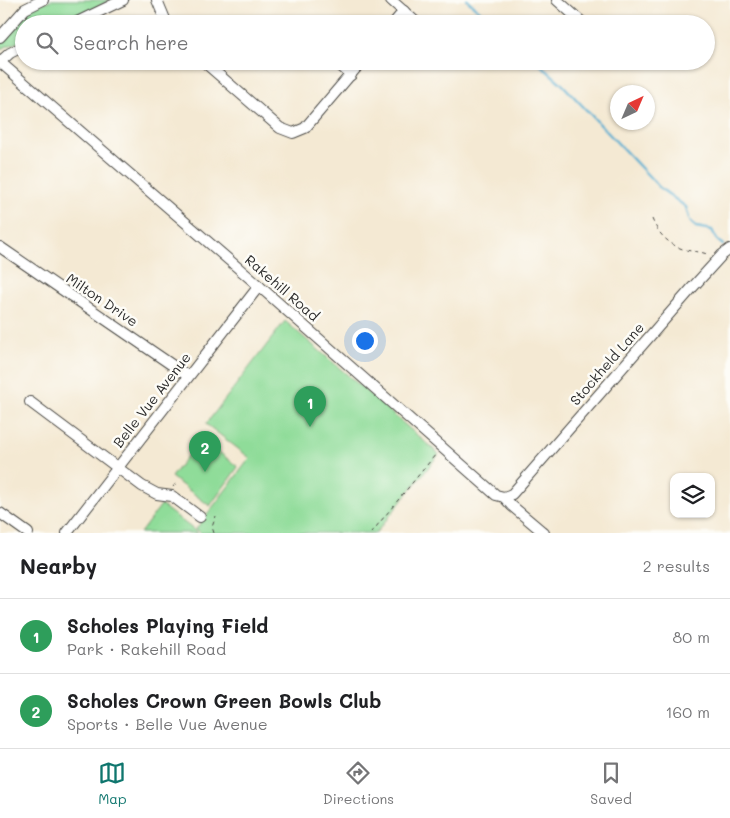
<!DOCTYPE html>
<html lang="en">
<head>
<meta charset="utf-8">
<style>
	:root { --surface:#fff; --page:#f6f6f6; --text:#202124; --muted:#757577; --line:#e0e0e0; --accent:#0f766e }
	body { margin:0; font-family:Mali,sans-serif; background:var(--page); color:var(--text) }
	.controls { position:absolute; right:15px; bottom:15px; display:grid; overflow:hidden; border-radius:10px; box-shadow:0 1px 4px #0004 }
	.controls button { width:45px; height:45px; display:grid; place-items:center; padding:0; border:0; border-bottom:1px solid var(--line); background:var(--surface); color:var(--text); font:25px sans-serif }
	.compass { position:absolute; left:610px; top:85px; width:45px; height:45px; border-radius:50%; background:var(--surface); box-shadow:0 1px 4px #0004; rotate:44deg }
	.you { position:absolute; left:364px; top:340px; width:18px; height:18px; margin:-12px; border:4px solid #fff; border-radius:50%; background:#1a73e8; box-shadow:0 0 0 8px #1a73e833 }
	.badge { display:grid; place-items:center; width:32px; height:32px; border-radius:50%; background:var(--accent); color:#fff; font-size:16px; font-weight:700 }
	.pin { position:absolute; translate:-50% -41px; filter:drop-shadow(0 1px 2px #0008) }
	.pin::after { content:''; position:absolute; top:26px; width:18px; height:15px; background:inherit; clip-path:polygon(0 0,100% 0,50% 100%) }
	.list { margin:0; padding:0; list-style:none }
	h2 { display:flex; justify-content:space-between; align-items:center; height:65px; margin:0; padding:0 20px; font-size:21px }
	h2 small { font-size:16px; font-weight:400; color:var(--muted) }
	.list li { display:grid; grid-template-columns:32px 1fr auto; gap:15px; align-items:center; box-sizing:border-box; height:75px; padding:0 20px; border-top:1px solid var(--line) }
	.list b { display:block; font-size:19px; white-space:nowrap }
	.list p { margin:0; font-size:16px; white-space:nowrap; color:var(--muted) }
	.list em { font-size:16px; font-style:normal; color:var(--muted) }
	.icon { flex:none; width:28px; height:28px; fill:none; stroke:currentColor; stroke-width:2; stroke-linecap:round; stroke-linejoin:round }
	.map { position:relative; flex:none; width:730px; height:533px; overflow:hidden }
	.search { position:absolute; background:var(--surface); box-shadow:0 1px 4px #0004; left:15px; right:15px; top:15px; height:55px; display:flex; align-items:center; gap:12px; box-sizing:border-box; padding:0 18px; border-radius:28px; color:var(--muted); font-size:19px }
	.sheet { height:215px; background:var(--surface) }
	nav { display:flex; justify-content:space-around; align-items:center; box-sizing:border-box; height:70px; border-top:1px solid var(--line); background:var(--surface); font-size:14px; color:var(--muted) }
	nav a { display:grid; justify-items:center; gap:2px }
	nav .on { color:var(--accent) }
	.map>svg:first-child { display:block }
	.green { fill:#8fdc99; stroke:#5d8462 }
	.lines { fill:none; stroke-linecap:round; stroke-linejoin:round }
	.stream { stroke:#54aed2; stroke-width:2.5 }
	.minor-casing { stroke:#494844; stroke-width:12 }
	.path { stroke:#494844; stroke-width:1; stroke-dasharray:4 4; stroke-linecap:butt }
	.minor { stroke:#fff; stroke-width:10 }
	.labels { text-anchor:middle; stroke-width:5; stroke-linejoin:round; paint-order:stroke }
	.street-label { font-size:14px; fill:#2b2b2b; stroke:#fdfcf7 }
</style>
</head>
<body>
<div class="map">
<svg width="730" height="533" viewBox="0 0 730 533">
	<rect width="100%" height="100%" fill="#fdfcf7"/>
	<filter id="ink" filterUnits="userSpaceOnUse"><feTurbulence type="fractalNoise" baseFrequency=".02" numOctaves="2"/><feDisplacementMap in="SourceGraphic" scale="10" xChannelSelector="R" yChannelSelector="G"/><feConvolveMatrix kernelMatrix="1 2 1 2 8 2 1 2 1" color-interpolation-filters="sRGB"/></filter>
	<filter id="wash" filterUnits="userSpaceOnUse"><feTurbulence type="fractalNoise" baseFrequency=".0096" numOctaves="4" result="noise"/><feDisplacementMap in="SourceGraphic" scale="20" xChannelSelector="R" yChannelSelector="G"/><feGaussianBlur stdDeviation="1.12" result="paint"/><feColorMatrix in="noise" values="0 0 0 0 0 0 0 0 0 0 0 0 0 0 0 0 0 1.4 0 .05"/><feComposite in="paint" operator="in"/></filter>
	<g filter="url(#wash)">
		<rect width="100%" height="100%" fill="#f4e9d3"/>
		<!-- green -->
		<g class="green">
			<polygon points="51,0 111,0 61,24 24,24 24,40 0,49 0,41 33,6"/>
			<polygon points="285,321 439,454 376,533 201,533 196,529 250,458 206,424"/>
			<polygon points="201,438 238,467 210,506 171,477"/>
			<polygon points="161,505 198,533 140,533"/>
		</g>
		<g class="lines">
			<!-- stream -->
			<g class="stream">
				<polyline points="467,0 494,24"/>
				<polyline points="536,61 561,83 660,188 686,207 689,218"/>
				<polyline points="690,221 696,227 712,230 717,240 723,245"/>
			</g>
		</g>
	</g>
	<g filter="url(#ink)">
		<g class="lines">
			<defs>
				<g id="minor">
					<polyline points="157,0 167,24"/>
					<polyline points="391,0 418,24"/>
					<polyline points="557,0 584,24"/>
					<polyline points="73,24 123,0"/>
					<polyline points="393,24 404,11"/>
					<polyline points="0,37 25,9 43,0"/>
					<polyline points="203,61 280,128 293,133 305,128 362,61"/>
					<polyline points="335,61 351,75"/>
					<polyline points="0,62 259,286 496,495 504,497 512,506 544,533"/>
					<polyline points="0,62 10,53 24,46"/>
					<polyline points="0,247 188,376"/>
					<polyline points="30,402 142,486 157,494 172,496 200,517"/>
					<polyline points="504,497 512,494 692,288 722,255 730,249"/>
					<polyline points="0,513 28,533"/>
					<polyline points="67,533 259,286"/>
				</g>
			</defs>
			<!-- minor casing -->
			<use href="#minor" class="minor-casing"/>
			<!-- path -->
			<g class="path">
				<path d="M652,219c6,15 18,27 34,31 8,2 15,1 23,5"/>
				<polyline points="173,487 177,482"/>
				<polyline points="214,533 212,527 216,516"/>
				<polyline points="371,533 436,454"/>
			</g>
			<!-- minor -->
			<use href="#minor" class="minor"/>
		</g>
	</g>
	<g class="labels">
		<!-- street labels -->
		<g class="street-label">
			<text transform="translate(282 288) rotate(41)" y="5">Rakehill Road</text>
			<text transform="translate(102 300) rotate(34)" y="5">Milton Drive</text>
			<text transform="translate(607 364) rotate(-49)" y="5">Stockheld Lane</text>
			<text transform="translate(152 400) rotate(-52)" y="5">Belle Vue Avenue</text>
		</g>
	</g>
</svg>
<div class="controls">
<button><svg class="icon" aria-label="layers" viewBox="0 0 24 24"><path d="M12 4l9 5-9 5-9-5zM3 14l9 5 9-5"/></svg></button>
</div>
<svg class="compass" viewBox="-18 -18 36 36"><path d="M0-13l5 13h-10z" fill="#e53935"/><path d="M0 13l5-13h-10z" fill="#757577"/></svg>
<div class="you"></div>
<div class="pin badge" style="left:310px;top:427px;background:#2e9e5b">1</div>
<div class="pin badge" style="left:205px;top:472px;background:#2e9e5b">2</div>
<div class="search"><svg class="icon" aria-label="search" viewBox="0 0 24 24"><circle cx="10" cy="10" r="6"/><path d="M15 15l6 6"/></svg>Search here</div>
</div>
<section class="sheet">
<h2>Nearby<small>2 results</small></h2>
<ul class="list">
<li><span class="badge" style="background:#2e9e5b">1</span><div><b>Scholes Playing Field</b><p>Park · Rakehill Road</p></div><em>80 m</em></li>
<li><span class="badge" style="background:#2e9e5b">2</span><div><b>Scholes Crown Green Bowls Club</b><p>Sports · Belle Vue Avenue</p></div><em>160 m</em></li>
</ul>
</section>
<nav>
<a class="on"><svg class="icon" aria-label="map" viewBox="0 0 24 24"><path d="M3 6l6-2 6 2 6-2v14l-6 2-6-2-6 2zM9 4v14M15 6v14"/></svg>Map</a>
<a><svg class="icon" aria-label="directions" viewBox="0 0 24 24"><path d="M12 3l9 9-9 9-9-9zM9 14v-3h6M13 9l2 2-2 2"/></svg>Directions</a>
<a><svg class="icon" aria-label="saved" viewBox="0 0 24 24"><path d="M7 4h10v16l-5-4-5 4z"/></svg>Saved</a>
</nav>
</body>
</html>
